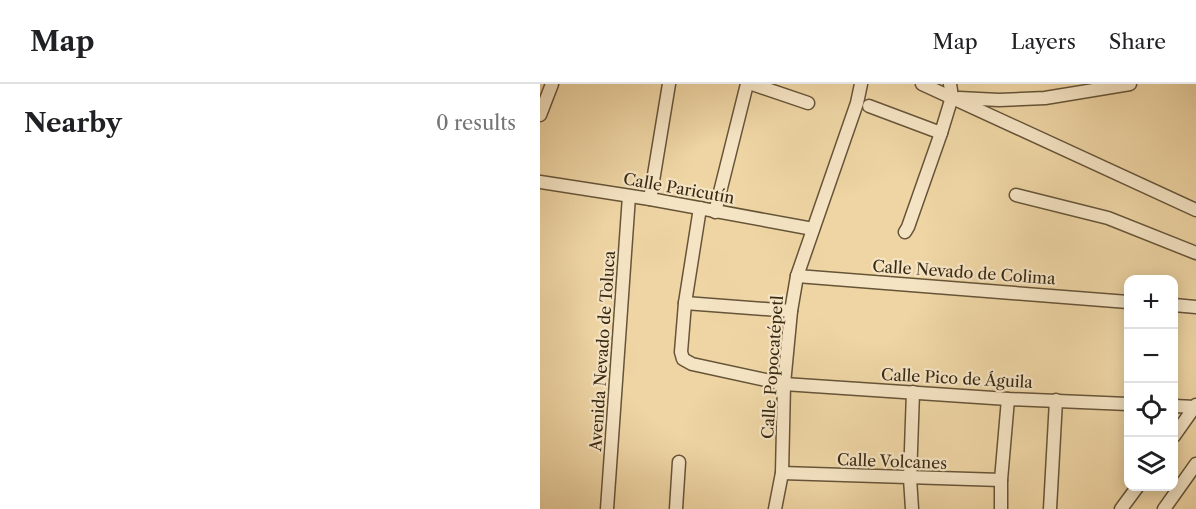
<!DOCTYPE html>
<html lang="en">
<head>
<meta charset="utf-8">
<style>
	:root { --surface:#fff; --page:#f6f6f6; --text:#202124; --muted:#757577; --line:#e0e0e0 }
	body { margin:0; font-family:"Libre Caslon Text",serif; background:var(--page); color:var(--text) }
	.controls { position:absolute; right:18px; bottom:18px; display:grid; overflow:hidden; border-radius:12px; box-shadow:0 3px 15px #0003 }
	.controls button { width:54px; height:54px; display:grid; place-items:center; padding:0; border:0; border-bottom:2px solid var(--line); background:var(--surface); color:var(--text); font:30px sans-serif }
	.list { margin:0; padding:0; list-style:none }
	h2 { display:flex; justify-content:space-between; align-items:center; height:78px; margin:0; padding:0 24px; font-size:26px }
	h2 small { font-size:20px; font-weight:400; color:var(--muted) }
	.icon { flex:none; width:33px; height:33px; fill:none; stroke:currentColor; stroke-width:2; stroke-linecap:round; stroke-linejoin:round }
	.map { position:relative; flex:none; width:656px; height:425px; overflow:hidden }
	header { display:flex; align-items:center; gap:36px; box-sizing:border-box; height:84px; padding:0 30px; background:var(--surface); border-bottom:2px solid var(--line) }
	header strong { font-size:28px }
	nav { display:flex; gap:33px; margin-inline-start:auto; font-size:21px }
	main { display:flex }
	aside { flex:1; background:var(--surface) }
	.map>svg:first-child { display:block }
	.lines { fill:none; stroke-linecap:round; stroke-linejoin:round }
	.minor-casing { stroke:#665438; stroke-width:15 }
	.minor { stroke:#f5e4c4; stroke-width:12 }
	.labels { text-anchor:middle; stroke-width:4.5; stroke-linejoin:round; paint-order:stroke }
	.street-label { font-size:16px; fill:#382914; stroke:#f5e4c4 }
</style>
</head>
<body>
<header>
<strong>Map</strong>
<nav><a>Map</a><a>Layers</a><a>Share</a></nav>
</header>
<main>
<aside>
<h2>Nearby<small>0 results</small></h2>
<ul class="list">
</ul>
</aside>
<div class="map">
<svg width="656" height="425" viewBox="0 0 656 425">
	<rect width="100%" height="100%" fill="#efd5a4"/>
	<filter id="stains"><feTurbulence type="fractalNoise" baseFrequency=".00333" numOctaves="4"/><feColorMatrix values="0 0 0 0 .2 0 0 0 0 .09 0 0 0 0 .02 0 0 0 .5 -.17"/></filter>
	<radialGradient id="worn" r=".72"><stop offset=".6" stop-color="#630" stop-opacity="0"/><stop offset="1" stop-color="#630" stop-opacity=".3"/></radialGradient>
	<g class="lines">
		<defs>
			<g id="minor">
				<polyline points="212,0 268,19"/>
				<polyline points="382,0 656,126"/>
				<polyline points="419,14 459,16 505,14 590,0"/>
				<polyline points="329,22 401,49"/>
				<polyline points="0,31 12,0"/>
				<polyline points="0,98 110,115 273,145"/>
				<polyline points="476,111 568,134 656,169"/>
				<polyline points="110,115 129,0"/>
				<polyline points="160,124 145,219 141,268 143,275 152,280 244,300 468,315 588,320"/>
				<polyline points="175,128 207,0"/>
				<polyline points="365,148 368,143 401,49 412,13 410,0"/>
				<polyline points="257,192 588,218"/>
				<polyline points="145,219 251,227"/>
				<polyline points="634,221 656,223"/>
				<polyline points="634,322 655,323"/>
				<polyline points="634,352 656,321"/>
				<polyline points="242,389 461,396"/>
				<polyline points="67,425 89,112"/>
				<polyline points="136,425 139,378"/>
				<polyline points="235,425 242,389 244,300 251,227 257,192 317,19 321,0"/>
				<polyline points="372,425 370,394 373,308"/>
				<polyline points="461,425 461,396 468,315"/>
				<polyline points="510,425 516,316"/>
				<polyline points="581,425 598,402"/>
				<polyline points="624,425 656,380"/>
			</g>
		</defs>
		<!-- minor casing -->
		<use href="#minor" class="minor-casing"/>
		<!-- minor -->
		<use href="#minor" class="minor"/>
	</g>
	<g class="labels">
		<!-- street labels -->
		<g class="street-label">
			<text transform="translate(139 104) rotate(10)" y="6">Calle Paricutín</text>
			<text transform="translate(424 188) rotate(4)" y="6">Calle Nevado de Colima</text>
			<text transform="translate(62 267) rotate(-86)" y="6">Avenida Nevado de Toluca</text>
			<text transform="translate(232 283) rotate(-86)" y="6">Calle Popocatépetl</text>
			<text transform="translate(417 294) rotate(3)" y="6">Calle Pico de Águila</text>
			<text transform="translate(352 377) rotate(2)" y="6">Calle Volcanes</text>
		</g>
	</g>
	<rect width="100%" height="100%" filter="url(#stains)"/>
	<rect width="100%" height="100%" fill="url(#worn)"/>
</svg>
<div class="controls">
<button>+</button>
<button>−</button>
<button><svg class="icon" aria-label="locate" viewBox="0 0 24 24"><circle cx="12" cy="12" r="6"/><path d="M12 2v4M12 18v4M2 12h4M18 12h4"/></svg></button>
<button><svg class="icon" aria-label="layers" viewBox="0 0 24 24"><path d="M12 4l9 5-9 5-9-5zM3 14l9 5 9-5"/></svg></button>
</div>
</div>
</main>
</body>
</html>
